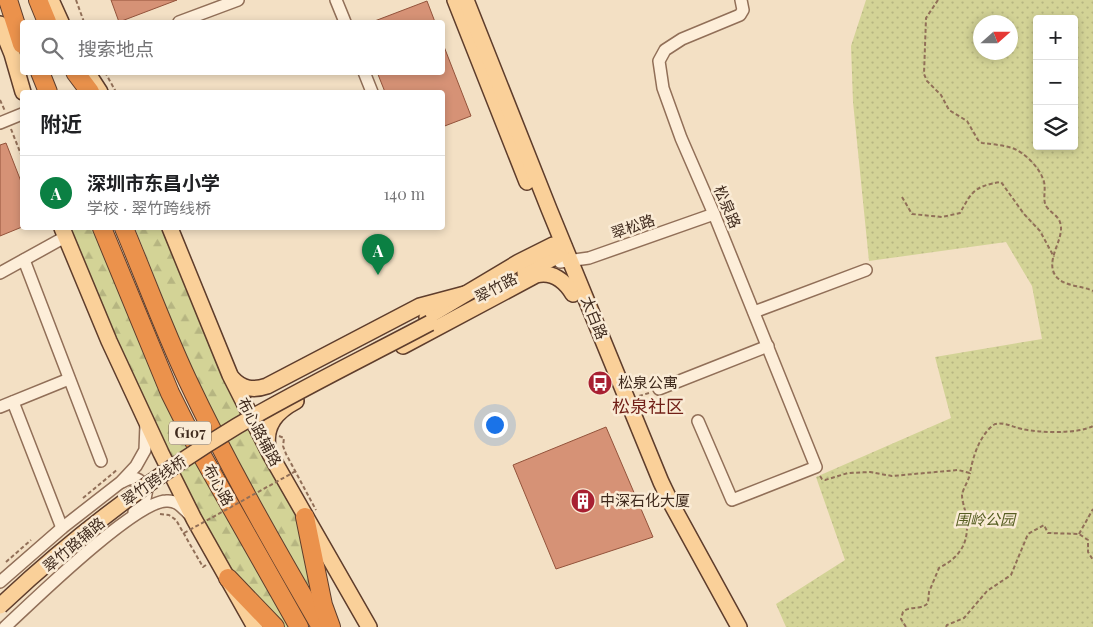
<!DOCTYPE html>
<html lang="zh">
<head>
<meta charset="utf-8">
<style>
	:root { --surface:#fff; --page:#f6f6f6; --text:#202124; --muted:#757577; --line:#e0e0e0; --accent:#0b8043 }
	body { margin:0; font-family:"Playfair Display","Noto Sans SC",serif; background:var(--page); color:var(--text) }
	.controls { position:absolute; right:15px; top:15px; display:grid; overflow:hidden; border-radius:5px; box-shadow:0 2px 8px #0003 }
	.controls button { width:45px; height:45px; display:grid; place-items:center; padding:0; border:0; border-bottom:1px solid var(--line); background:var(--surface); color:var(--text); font:25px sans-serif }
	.compass { position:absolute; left:973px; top:15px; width:45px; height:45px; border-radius:50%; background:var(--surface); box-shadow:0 2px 8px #0003; rotate:69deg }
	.you { position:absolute; left:494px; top:424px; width:18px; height:18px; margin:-12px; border:4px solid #fff; border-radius:50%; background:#1a73e8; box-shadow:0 0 0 8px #1a73e833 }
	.badge { display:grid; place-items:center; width:32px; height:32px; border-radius:50%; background:var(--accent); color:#fff; font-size:16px; font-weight:700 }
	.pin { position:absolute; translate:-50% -41px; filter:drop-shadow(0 1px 2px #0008) }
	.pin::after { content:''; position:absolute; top:26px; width:18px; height:15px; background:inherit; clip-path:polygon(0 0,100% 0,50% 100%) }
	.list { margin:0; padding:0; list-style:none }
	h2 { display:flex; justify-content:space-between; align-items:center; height:65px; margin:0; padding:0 20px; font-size:21px }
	h2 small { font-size:16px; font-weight:400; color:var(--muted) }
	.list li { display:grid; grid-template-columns:32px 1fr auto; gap:15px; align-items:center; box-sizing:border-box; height:75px; padding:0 20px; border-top:1px solid var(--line) }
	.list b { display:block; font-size:19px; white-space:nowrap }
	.list p { margin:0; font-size:16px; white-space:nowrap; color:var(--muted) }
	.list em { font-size:16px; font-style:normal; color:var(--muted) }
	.icon { flex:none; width:28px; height:28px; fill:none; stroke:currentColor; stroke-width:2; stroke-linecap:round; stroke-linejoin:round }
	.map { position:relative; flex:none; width:1093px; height:627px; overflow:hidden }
	.search { position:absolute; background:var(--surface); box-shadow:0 2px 8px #0003; left:20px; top:20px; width:425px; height:55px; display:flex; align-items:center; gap:12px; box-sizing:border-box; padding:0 18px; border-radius:5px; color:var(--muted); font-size:19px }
	.panel { position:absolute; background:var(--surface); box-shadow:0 2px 8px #0003; left:20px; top:90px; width:425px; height:140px; border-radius:5px }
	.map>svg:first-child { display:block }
	.forest { fill:url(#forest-firs) }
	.park { fill:url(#park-dots); fill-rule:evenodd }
	.building { fill:#d69276; stroke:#93533b }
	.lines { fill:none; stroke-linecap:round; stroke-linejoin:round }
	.minor-casing { stroke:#916f58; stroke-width:14 }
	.major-casing { stroke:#5e3d2c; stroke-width:18 }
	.highway-casing { stroke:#5e3d2c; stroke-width:20 }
	.path { stroke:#916f58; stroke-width:2; stroke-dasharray:4 2.5; stroke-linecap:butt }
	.minor { stroke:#fdeed9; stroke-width:11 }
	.major { stroke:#fad099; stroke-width:15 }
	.highway { stroke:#eb924c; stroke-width:18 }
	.major-bridge-casing { stroke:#5e3d2c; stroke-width:18; stroke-linecap:butt }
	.path-bridge { stroke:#916f58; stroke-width:2; stroke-dasharray:4 2.5; stroke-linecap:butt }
	.major-bridge { stroke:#fad099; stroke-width:15 }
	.labels { text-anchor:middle; stroke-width:5; stroke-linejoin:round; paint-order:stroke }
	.shield { fill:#faebd5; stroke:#776454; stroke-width:1 }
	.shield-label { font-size:14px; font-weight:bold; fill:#3f2a1d }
	.street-label { font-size:15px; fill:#3f2a1d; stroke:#faebd5 }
	.poi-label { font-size:15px; fill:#3f2a1d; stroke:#faebd5; text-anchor:start }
	.park-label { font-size:15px; font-style:italic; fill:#565e22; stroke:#faebd5 }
	.quarter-label { font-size:18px; fill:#711f17; stroke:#faebd5 }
</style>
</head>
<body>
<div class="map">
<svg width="1093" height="627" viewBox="0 0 1093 627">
	<defs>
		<pattern id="forest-firs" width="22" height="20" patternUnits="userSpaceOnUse" patternTransform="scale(1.25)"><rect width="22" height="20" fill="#d3d396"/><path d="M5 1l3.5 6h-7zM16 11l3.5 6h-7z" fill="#b6b581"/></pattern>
		<pattern id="park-dots" width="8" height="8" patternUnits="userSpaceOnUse" patternTransform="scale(1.25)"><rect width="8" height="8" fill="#d3d396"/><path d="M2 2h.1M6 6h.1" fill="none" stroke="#b6b581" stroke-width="1.8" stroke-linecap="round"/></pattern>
	</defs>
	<rect width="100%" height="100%" fill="#f3e0c4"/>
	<!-- forest -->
	<g class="forest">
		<polygon points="69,228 94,228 290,627 281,627 228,574 158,437"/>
		<polygon points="135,228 163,228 228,390 294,511 314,597 214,418 176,331"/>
	</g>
	<!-- park -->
	<path class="park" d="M866,0h227v627h-307l-10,-23 69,-44 -29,-83 135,-59 -16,-61 107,-18 -10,-53 -26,-44 -137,19 -16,-159 -2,-56zM1037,19h37v127h-37zM980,22h30v30h-30z"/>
	<!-- building -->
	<g class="building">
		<polygon points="111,0 177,0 119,22"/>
		<polygon points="427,1 435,22 372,22"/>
		<polygon points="443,44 471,116 442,127 442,92 385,92 377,72 442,72"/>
		<polygon points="6,143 22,184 22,227 0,236 0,145"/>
		<polygon points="606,427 653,537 556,569 513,465"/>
	</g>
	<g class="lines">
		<defs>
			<g id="minor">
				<polyline points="336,0 345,22"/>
				<polyline points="179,22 238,0"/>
				<polyline points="364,72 372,92"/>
				<polyline points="0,123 22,114"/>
				<polyline points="24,260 101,461"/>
				<polyline points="560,262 589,258 714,214"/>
				<polyline points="0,273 65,237"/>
				<polyline points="754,312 866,270"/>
				<polyline points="659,389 768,346"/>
				<polyline points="13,402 62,528"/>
				<polyline points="0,407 69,379"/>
				<polyline points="698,421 732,500 816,467 714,214 681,138 663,88 659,61 665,50 682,39 740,15 743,10 741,0"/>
				<path d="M122,482c12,-7 18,-4 25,7l-2,10 -11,13"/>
				<polyline points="0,582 62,528 121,482 136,466 145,450 146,424"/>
				<path d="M5,627c27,-25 129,-125 161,-126 10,-1 15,5 22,12"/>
			</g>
			<g id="major">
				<polyline points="51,0 61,22"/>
				<polyline points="455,0 527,182"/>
				<polyline points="466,0 549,209 661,482 672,505 739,627"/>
				<polyline points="0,24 12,54 23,92"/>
				<polyline points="87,72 100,92"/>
				<polyline points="62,228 109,341 161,453 194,519 255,627"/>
				<polyline points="170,228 230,375 270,454 369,627"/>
				<polyline points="525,273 557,256 564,247"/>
				<polyline points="427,317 519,262 553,245 564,247"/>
				<path d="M403,346l133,-71c16,-4 29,6 37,19"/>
				<path d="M232,378c10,11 21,13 35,8l153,-80 45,-12"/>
				<path d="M268,448c-4,-23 9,-37 28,-47"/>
			</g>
			<g id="highway">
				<polyline points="8,0 22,44"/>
				<polyline points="38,0 47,22"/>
				<polyline points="40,72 48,92"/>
				<polyline points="75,72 90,92"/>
				<polyline points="102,228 170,393 196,445 299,627"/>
				<path d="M124,228c21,50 40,102 63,151 40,85 87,167 134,248"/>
				<polyline points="305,517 323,605 331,627"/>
				<polyline points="228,578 275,627"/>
			</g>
		</defs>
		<!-- minor casing -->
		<use href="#minor" class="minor-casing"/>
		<!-- major casing -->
		<use href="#major" class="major-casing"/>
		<!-- highway casing -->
		<use href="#highway" class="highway-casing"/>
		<!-- path -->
		<g class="path">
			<polyline points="76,0 84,22"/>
			<path d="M938,0l-12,18 -2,56 3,7 14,14 8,15 18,11 11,19 4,3c9,1 20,2 30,5 12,4 27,19 31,31 4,9 -1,19 3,27 5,8 14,9 15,21 1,15 -15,33 -6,48 8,12 26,10 38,16"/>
			<polyline points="105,72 116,92"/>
			<polyline points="0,100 5,111"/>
			<polyline points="11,129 22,157"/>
			<path d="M902,197l10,17 30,3 18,-4c12,-22 15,-27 41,-31l23,32 16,17 14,26"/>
			<polyline points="639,396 649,393"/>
			<polyline points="279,436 284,438 283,446 286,454 316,510"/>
			<path d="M820,476l2,3 3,1 23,-7 22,-1 22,4 66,-6 12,3c3,-17 10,-39 25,-49 10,-2 17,3 27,5 17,4 56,5 71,-3"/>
			<polyline points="83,498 118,469"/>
			<polyline points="160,514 169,515 176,520 203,567 206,565"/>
			<polyline points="1079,534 1093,509"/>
			<polyline points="6,562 31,540"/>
			<path d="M906,627l-5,-8 2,-7c7,-7 17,-1 25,-9l1,-11 10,-24c23,-12 31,-27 27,-53 -1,-6 -4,-14 -4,-20 1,-7 7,-14 8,-22"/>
			<polyline points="946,627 947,625 964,618 987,591 1011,575 1028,534 1044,525 1048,533 1079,534 1088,540 1088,552 1093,560"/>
		</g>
		<!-- minor -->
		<use href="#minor" class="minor"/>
		<!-- major -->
		<use href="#major" class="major"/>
		<!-- highway -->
		<use href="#highway" class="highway"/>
		<defs>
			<path id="major-bridge" d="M0,606c72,-68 152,-129 237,-180 63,-37 129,-69 193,-103"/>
		</defs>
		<!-- major-bridge casing -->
		<use href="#major-bridge" class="major-bridge-casing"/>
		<!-- path-bridge -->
		<polyline class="path-bridge" points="184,533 296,471"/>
		<!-- major-bridge -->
		<use href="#major-bridge" class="major-bridge"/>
	</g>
	<!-- icons -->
	<defs>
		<symbol id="bus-disc" viewBox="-11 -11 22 22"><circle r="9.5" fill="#a82032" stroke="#faebd5"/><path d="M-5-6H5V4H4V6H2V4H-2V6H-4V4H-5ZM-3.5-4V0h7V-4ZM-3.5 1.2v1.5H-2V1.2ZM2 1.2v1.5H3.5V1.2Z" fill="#fff"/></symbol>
		<symbol id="building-disc" viewBox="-11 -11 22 22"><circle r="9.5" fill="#a82032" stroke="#faebd5"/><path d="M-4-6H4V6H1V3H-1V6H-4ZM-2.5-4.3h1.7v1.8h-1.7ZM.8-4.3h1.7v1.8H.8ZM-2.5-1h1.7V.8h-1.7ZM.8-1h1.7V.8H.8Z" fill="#fff"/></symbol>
	</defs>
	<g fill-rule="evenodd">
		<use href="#bus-disc" x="586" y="369" width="28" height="28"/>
		<use href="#building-disc" x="569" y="487" width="28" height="28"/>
	</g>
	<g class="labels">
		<!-- shield labels -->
		<rect class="shield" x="169" y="421.5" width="42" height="23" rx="4"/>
		<g class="shield-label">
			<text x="190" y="438">G107</text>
		</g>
		<!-- street labels -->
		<g class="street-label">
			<text transform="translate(727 207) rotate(67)" y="5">松泉路</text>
			<text transform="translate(633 227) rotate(-19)" y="5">翠松路</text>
			<text transform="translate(496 288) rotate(-28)" y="5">翠竹路</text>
			<text transform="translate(594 318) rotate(68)" y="5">太白路</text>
			<text transform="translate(259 432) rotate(62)" y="5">布心路辅路</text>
			<text transform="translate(154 481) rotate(-35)" y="5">翠竹跨线桥</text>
			<text transform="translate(218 485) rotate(61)" y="5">布心路</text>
			<text transform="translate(74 545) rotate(-40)" y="5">翠竹路辅路</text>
		</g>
		<!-- poi labels -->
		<g class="poi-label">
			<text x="618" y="388">松泉公寓</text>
			<text x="600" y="506">中深石化大厦</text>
		</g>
		<!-- park labels -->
		<g class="park-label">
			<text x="985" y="525">围岭公园</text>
		</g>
		<!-- quarter labels -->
		<g class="quarter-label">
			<text x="648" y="413">松泉社区</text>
		</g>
	</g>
</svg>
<div class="controls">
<button>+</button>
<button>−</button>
<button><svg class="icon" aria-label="layers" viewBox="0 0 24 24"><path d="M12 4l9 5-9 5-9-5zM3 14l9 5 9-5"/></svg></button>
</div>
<svg class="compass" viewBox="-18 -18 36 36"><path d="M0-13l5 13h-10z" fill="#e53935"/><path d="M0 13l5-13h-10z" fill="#757577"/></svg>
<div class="you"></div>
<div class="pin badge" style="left:378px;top:275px">A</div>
<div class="search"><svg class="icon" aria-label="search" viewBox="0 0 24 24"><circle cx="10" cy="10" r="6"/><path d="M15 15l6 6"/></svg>搜索地点</div>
<section class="panel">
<h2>附近<small></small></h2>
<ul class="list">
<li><span class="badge">A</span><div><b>深圳市东昌小学</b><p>学校 · 翠竹跨线桥</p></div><em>140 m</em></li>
</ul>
</section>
</div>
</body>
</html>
